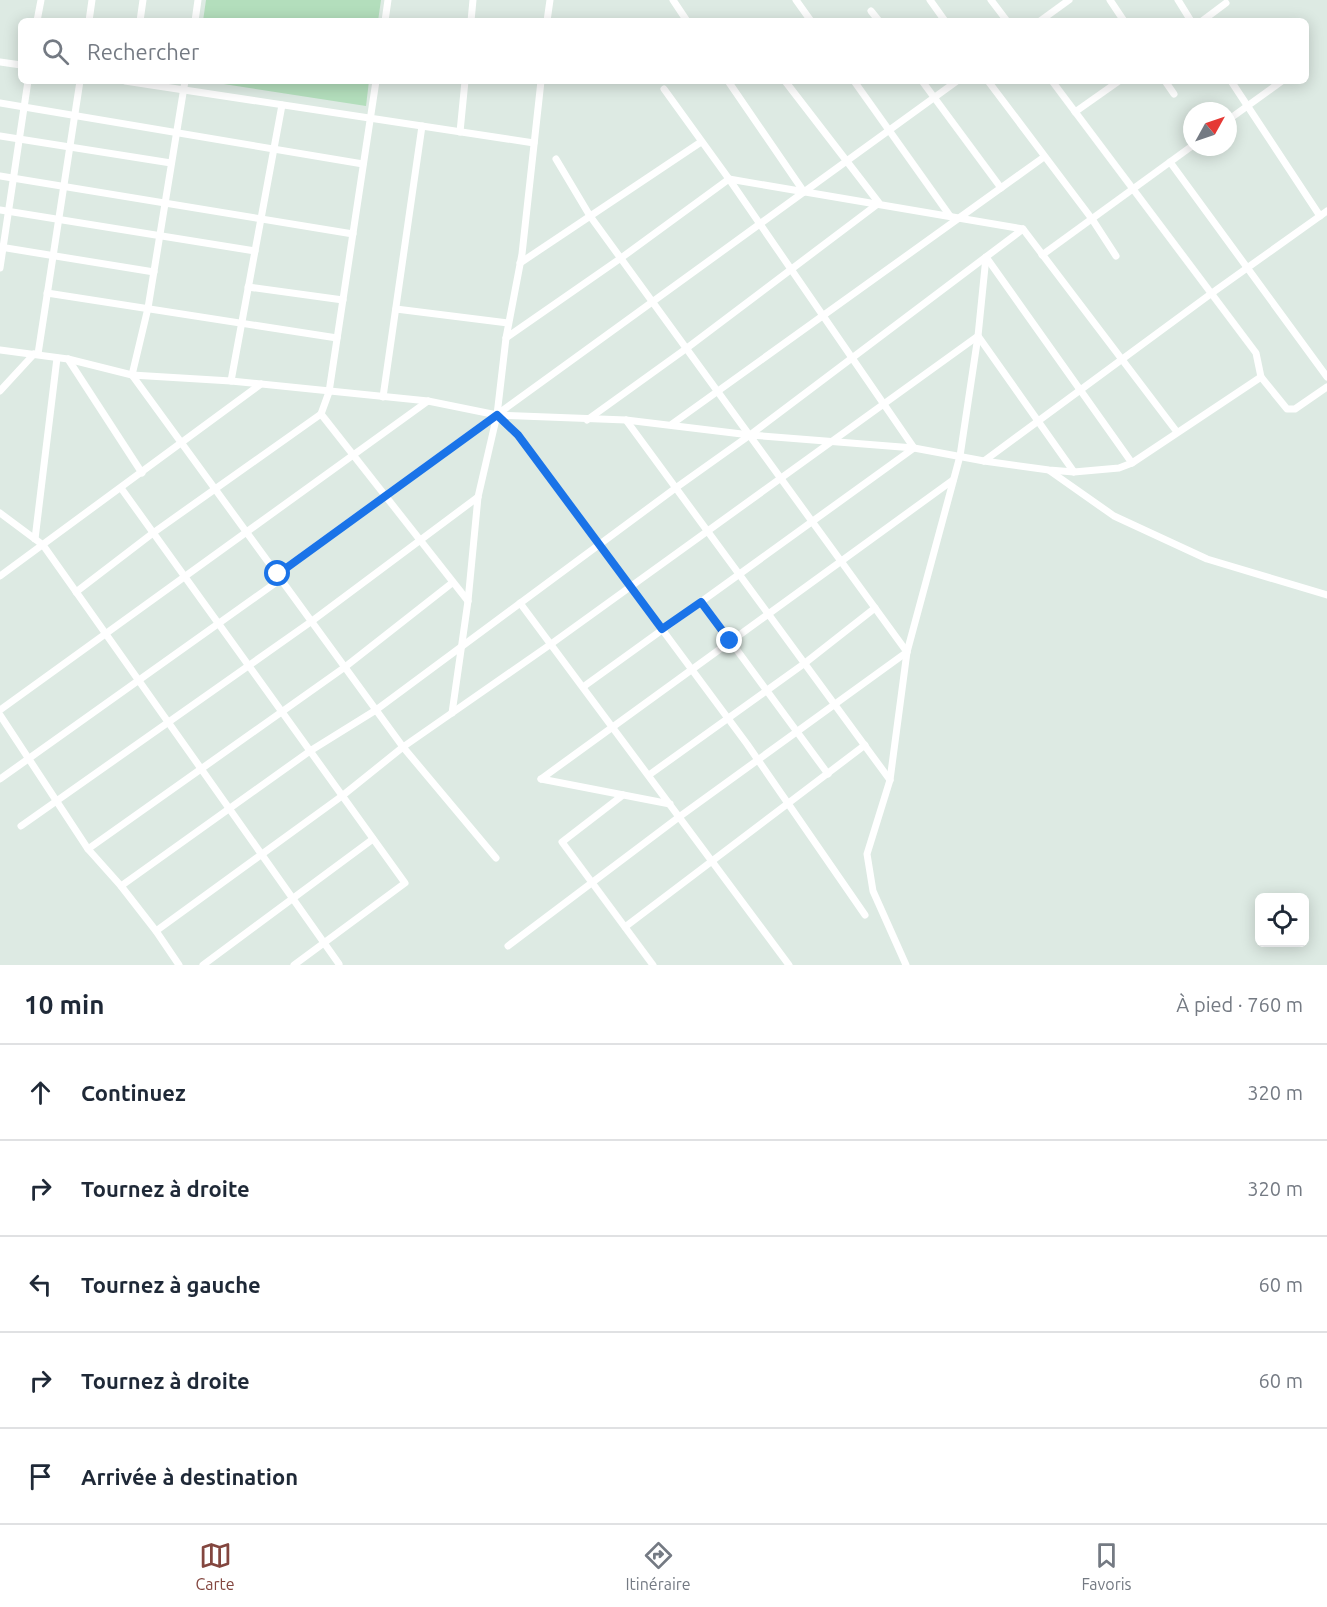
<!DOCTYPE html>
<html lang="fr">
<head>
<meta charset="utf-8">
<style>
	:root { --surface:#fff; --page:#f6f6f7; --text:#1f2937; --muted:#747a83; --line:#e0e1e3; --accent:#83463f }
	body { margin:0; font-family:Ubuntu,sans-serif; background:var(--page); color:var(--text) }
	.controls { position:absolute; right:18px; bottom:18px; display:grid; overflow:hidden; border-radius:9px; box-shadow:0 3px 15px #0003 }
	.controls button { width:54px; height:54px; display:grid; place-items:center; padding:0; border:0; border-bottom:2px solid var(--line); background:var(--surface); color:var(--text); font:30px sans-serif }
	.compass { position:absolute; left:1183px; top:102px; width:54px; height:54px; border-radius:50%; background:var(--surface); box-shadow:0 3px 15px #0003; rotate:50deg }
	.stop { position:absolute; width:18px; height:18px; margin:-14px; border:4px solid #1a73e8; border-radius:50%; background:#fff }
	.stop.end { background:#1a73e8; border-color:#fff; box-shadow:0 2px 6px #0008 }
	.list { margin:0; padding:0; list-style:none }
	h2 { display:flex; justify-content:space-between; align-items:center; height:78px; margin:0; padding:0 24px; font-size:26px }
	h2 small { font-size:20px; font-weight:400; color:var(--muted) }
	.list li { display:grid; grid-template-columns:39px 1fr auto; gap:18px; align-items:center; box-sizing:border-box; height:96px; padding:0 24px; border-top:2px solid var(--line) }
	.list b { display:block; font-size:22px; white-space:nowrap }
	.list em { font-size:20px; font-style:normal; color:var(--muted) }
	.icon { flex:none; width:33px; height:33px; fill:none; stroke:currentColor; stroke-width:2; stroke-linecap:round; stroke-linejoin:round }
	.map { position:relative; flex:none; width:1327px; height:965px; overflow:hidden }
	.search { position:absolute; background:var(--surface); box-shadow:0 3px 15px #0003; left:18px; right:18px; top:18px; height:66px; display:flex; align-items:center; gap:15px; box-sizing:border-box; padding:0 21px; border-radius:9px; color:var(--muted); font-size:22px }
	.sheet { height:558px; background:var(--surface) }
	nav { display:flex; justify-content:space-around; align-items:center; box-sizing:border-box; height:84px; border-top:2px solid var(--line); background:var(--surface); font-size:16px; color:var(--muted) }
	nav a { display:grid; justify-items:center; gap:3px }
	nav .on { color:var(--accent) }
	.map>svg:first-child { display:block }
	.green { fill:#b3debc }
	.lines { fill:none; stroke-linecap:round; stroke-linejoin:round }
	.street { stroke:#fff; stroke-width:7 }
	.route { stroke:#1a73e8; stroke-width:8 }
</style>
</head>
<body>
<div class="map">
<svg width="1327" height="965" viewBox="0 0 1327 965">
	<rect width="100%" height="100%" fill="#ddeae3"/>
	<!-- green -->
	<g class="green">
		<polygon points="206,0 381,0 378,21 203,21"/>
		<polygon points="204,81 369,81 366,106"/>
	</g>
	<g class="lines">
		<!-- street -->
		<g class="street">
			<polyline points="673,0 687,21"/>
			<polyline points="796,0 811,21"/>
			<polyline points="930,0 945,21"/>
			<polyline points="991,0 1007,21"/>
			<polyline points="1110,0 1124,21"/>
			<polyline points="1178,0 1191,21"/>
			<polyline points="871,11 879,21"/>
			<polyline points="37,21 41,0"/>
			<polyline points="89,21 92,0"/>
			<polyline points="140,21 143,0"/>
			<polyline points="195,21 198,0"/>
			<polyline points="385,21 388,0"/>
			<polyline points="471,21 473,0"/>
			<polyline points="547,21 550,0"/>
			<polyline points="1040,21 1069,0"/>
			<polyline points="1202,21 1226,3"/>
			<polyline points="0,62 21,65"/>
			<polyline points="125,81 534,143"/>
			<polyline points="185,81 148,308 132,375 403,747 496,858"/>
			<polyline points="541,81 522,254 506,338 497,415 518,435 747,744 865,915"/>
			<polyline points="728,81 804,192"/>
			<polyline points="854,81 950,216"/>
			<polyline points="922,81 1001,188"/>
			<polyline points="988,81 1092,219 1116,256"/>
			<polyline points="1052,81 1256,353 1261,377"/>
			<polyline points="1165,81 1174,94"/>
			<polyline points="1231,81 1320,216"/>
			<polyline points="0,103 363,164"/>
			<polyline points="1075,112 1119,81"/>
			<polyline points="1228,120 1282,81"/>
			<polyline points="460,132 465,81"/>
			<polyline points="0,136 171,163"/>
			<polyline points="1170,162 1327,377"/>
			<polyline points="0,176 353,234"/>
			<polyline points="0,210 255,251"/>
			<polyline points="0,247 154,272"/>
			<polyline points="1042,255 1192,146"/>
			<polyline points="986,257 1132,463"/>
			<polyline points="520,263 701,142"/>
			<polyline points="0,268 28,81"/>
			<polyline points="248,287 343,300"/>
			<polyline points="47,293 337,338"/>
			<polyline points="396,309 508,323"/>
			<polyline points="506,338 621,258 729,179 1023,229 1177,432"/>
			<polyline points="0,350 68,359 132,375 231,381 428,401 497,415 626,420 750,435 914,448 984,461 1049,470 1074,472 1119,468 1132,463 1261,377 1287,409 1295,409 1327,387"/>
			<polyline points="38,354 80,81"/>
			<polyline points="68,359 142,473"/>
			<polyline points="231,381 282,105"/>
			<polyline points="0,391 34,354"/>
			<polyline points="383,397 422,126"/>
			<polyline points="321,414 468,601"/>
			<polyline points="587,420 687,348 879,203 785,81"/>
			<polyline points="626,420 890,780"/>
			<polyline points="672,424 1044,157"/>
			<polyline points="984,461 1212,293 1327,211"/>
			<polyline points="1050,471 1114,516 1207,559 1327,595"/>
			<polyline points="121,488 405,883 294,965"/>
			<polyline points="0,513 43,545 339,964"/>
			<polyline points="35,539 57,358"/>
			<polyline points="277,574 957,81"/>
			<polyline points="0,576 261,384"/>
			<polyline points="76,592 153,533 321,414 329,392 376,81"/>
			<polyline points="701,601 828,774"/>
			<polyline points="520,603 789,965"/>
			<polyline points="583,687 914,448 729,179 664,89"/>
			<polyline points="0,710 428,401"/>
			<polyline points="452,713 468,601 478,497 497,415"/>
			<polyline points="0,715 88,849 121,886 156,931 179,965"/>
			<polyline points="649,775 805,663 875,608"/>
			<polyline points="0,779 281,579"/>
			<polyline points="541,779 953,480"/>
			<polyline points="541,779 670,804"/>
			<polyline points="623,795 562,842 653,965"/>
			<polyline points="21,826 312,621 478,497"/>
			<polyline points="88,849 345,667 452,583"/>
			<polyline points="121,886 310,751 376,710 677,487 750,435 1023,229"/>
			<polyline points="625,927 865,745"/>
			<polyline points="156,931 342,796 403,747 551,644 978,336 1074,472"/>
			<polyline points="508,946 679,817 907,652 590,216 556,159"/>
			<polyline points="203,965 373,839"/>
			<polyline points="906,965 873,891 867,854 890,780 907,652 960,456 978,336 986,257"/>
		</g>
	</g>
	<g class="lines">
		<!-- route -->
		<polyline class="route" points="278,574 497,415 518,435 662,629 701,602 730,641"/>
	</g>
</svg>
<div class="controls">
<button><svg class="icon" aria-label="locate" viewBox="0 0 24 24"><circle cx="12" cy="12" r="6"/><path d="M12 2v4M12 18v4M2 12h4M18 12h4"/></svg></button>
</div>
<svg class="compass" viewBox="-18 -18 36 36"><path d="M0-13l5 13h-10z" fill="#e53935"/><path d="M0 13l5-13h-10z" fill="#747a83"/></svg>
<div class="stop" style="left:278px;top:574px"></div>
<div class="stop end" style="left:730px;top:641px"></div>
<div class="search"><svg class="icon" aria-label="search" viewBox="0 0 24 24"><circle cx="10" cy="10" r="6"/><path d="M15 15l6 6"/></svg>Rechercher</div>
</div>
<section class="sheet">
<h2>10 min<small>À pied · 760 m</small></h2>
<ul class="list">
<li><svg class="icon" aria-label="ahead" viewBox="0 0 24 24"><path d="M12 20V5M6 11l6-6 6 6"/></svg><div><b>Continuez</b></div><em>320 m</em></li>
<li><svg class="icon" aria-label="right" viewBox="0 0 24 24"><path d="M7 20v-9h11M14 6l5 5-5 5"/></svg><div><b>Tournez à droite</b></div><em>320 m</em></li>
<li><svg class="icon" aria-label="left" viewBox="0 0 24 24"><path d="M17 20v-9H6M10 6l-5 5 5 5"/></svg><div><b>Tournez à gauche</b></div><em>60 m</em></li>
<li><svg class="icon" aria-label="right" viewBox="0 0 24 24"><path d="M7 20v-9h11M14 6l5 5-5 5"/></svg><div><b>Tournez à droite</b></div><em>60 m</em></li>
<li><svg class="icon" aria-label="arrive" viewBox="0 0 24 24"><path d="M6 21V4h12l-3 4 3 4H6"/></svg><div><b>Arrivée à destination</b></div></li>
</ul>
</section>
<nav>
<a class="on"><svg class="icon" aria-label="map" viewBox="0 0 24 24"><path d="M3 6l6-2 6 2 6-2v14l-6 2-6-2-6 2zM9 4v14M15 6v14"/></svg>Carte</a>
<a><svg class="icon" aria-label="directions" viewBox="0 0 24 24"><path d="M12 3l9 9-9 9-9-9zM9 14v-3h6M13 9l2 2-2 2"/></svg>Itinéraire</a>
<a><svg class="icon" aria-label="saved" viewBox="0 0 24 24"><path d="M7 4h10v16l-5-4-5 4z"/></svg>Favoris</a>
</nav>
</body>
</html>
